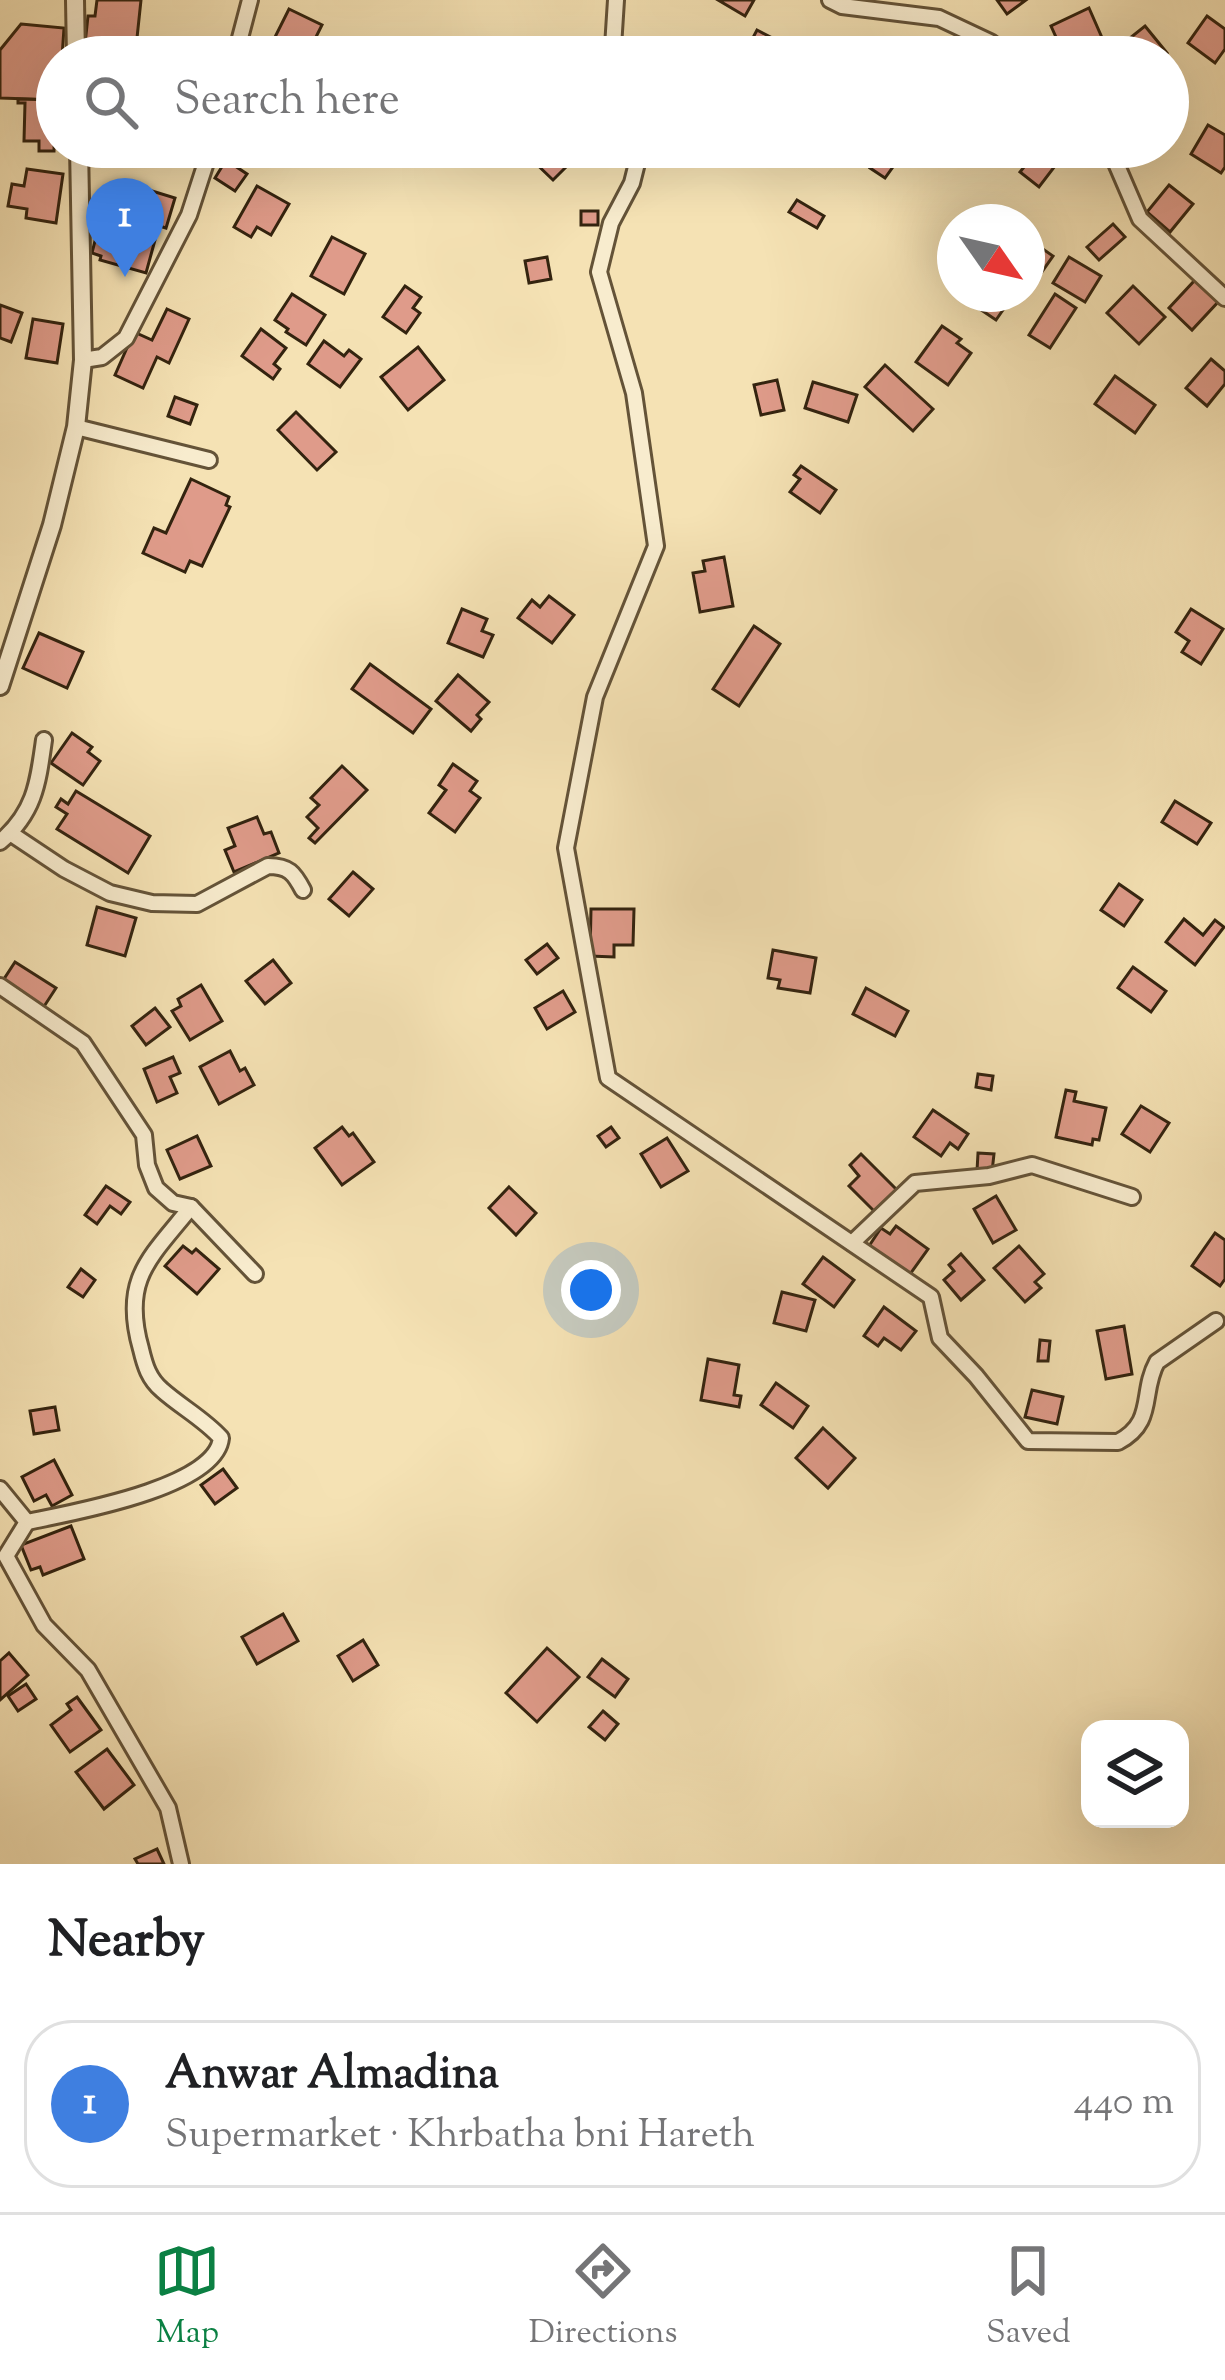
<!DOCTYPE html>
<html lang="en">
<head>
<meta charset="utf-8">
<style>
	:root { --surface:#fff; --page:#f2f2f2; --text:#202124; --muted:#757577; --line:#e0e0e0; --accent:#0b8043 }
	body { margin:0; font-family:"Sorts Mill Goudy",serif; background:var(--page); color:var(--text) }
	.controls { position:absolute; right:36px; bottom:36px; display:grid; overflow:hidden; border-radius:24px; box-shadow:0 12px 48px #0002 }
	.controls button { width:108px; height:108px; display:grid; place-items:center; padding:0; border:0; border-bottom:3px solid var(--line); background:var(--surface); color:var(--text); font:60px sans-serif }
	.compass { position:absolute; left:937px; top:204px; width:108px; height:108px; border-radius:50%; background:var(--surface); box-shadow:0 12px 48px #0002; rotate:124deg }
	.you { position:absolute; left:591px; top:1290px; width:42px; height:42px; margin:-30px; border:9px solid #fff; border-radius:50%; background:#1a73e8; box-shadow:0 0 0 18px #1a73e833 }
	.badge { display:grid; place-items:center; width:78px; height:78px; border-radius:50%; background:var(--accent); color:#fff; font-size:39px; font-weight:700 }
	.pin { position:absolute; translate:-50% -99px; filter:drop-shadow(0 3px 6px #0008) }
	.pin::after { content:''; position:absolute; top:63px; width:42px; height:36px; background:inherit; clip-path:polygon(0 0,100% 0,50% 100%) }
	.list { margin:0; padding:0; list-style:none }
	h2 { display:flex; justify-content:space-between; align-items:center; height:156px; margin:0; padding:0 48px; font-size:51px }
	h2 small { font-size:39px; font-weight:400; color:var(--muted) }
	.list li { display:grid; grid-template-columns:78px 1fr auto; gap:36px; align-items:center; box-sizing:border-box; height:168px; margin:0 24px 24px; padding:0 24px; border:3px solid var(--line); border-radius:48px }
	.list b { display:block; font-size:45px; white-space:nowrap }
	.list p { margin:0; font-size:39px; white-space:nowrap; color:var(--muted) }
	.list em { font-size:39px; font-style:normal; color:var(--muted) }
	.icon { flex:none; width:66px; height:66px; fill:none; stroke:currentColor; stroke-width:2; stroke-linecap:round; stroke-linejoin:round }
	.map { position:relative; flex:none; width:1225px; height:1864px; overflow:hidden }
	.search { position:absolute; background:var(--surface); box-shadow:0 12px 48px #0002; left:36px; right:36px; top:36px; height:132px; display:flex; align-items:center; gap:30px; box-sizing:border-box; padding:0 42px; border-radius:66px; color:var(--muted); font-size:45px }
	.sheet { height:348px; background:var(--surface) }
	nav { display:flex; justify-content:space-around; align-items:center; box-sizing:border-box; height:168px; border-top:3px solid var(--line); background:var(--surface); font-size:33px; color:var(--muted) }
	nav a { display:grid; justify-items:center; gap:6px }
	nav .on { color:var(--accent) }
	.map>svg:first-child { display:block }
	.building { fill:#df9b8a; stroke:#33230f; stroke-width:3 }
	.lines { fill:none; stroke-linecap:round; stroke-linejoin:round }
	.minor-casing { stroke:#645338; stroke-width:20 }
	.tertiary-casing { stroke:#645338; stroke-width:22 }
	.minor { stroke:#f8ecce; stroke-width:14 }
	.tertiary { stroke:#f8ecce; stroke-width:16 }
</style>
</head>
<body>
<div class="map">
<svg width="1225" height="1864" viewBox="0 0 1225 1864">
	<rect width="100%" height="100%" fill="#f5e2b4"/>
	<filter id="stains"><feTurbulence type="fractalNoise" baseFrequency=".00167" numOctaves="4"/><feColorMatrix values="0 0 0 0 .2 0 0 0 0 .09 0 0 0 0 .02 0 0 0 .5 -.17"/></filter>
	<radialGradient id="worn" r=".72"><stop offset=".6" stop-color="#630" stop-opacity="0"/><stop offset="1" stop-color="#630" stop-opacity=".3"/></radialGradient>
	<!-- building -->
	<g class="building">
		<polygon points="97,0 141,0 135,57 84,53 88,16 95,16"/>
		<polygon points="718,0 754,0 745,16"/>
		<polygon points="997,0 1026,0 1007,14"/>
		<polygon points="1089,8 1103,40 1065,57 1051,26"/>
		<polygon points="289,9 322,25 306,57 300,57 272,43"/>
		<polygon points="1207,16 1225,29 1225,49 1215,63 1188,43"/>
		<polygon points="21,24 64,28 62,57 57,57 57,100 0,98 0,50"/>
		<polygon points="1145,26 1167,53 1161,57 1122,57 1126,53 1120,46"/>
		<polygon points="757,30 776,40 767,57 748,47"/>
		<polygon points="861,38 892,43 890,57 857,57"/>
		<polygon points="195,48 222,57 192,57"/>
		<polygon points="665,48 665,57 638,57 638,49"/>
		<polygon points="18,99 55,100 54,151 39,151 39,141 24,141 25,103 18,103"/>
		<polygon points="1208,125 1225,135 1225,167 1221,173 1191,154"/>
		<polygon points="90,147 128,147 125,161 89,155"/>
		<polygon points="531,147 563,147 575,158 553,180 525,153"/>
		<polygon points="1040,147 1068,149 1039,187 1020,172"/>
		<polygon points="880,153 895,164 885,178 870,168"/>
		<polygon points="226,160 247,174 235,191 215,178"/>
		<polygon points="27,169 63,174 56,223 26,218 27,209 8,206 12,184 24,186"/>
		<polygon points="126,183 175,198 166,228 150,223 147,232 133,228 136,218 118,212"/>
		<polygon points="1169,185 1193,204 1170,232 1147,212"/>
		<polygon points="257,186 289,204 271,235 257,227 251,237 234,227"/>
		<polygon points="797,200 824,216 817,228 789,212"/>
		<rect x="581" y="211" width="17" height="14"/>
		<polygon points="1113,224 1125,237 1099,260 1087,247"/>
		<polygon points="99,225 155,240 146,273 100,260 101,256 92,253"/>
		<polygon points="332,237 365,254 344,294 311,276"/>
		<polygon points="1027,238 1053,256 1027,293"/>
		<polygon points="547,257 551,279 529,283 525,261"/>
		<polygon points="1069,257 1101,276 1085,302 1053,283"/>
		<polygon points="1196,279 1219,301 1192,330 1169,308"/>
		<polygon points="405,286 421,297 413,308 420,313 406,333 383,317"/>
		<polygon points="1133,286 1165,317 1139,344 1107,313"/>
		<polygon points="292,294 325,315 306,345 286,332 288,329 275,320"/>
		<polygon points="977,294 1014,294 996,320 971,303"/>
		<polygon points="1055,294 1076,308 1050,348 1029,335"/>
		<polygon points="0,305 22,313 11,342 0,338"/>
		<polygon points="167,309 189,319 169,363 157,357 143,388 115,375 134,332 152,340"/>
		<polygon points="33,319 63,324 57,363 26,358"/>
		<polygon points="942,326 961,339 957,343 971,353 948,385 916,362"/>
		<polygon points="261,329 286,348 274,364 280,369 273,379 242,356"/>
		<polygon points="324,341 344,356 349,350 361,359 340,387 308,364"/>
		<polygon points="418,347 444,380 408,410 381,377"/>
		<polygon points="1211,359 1225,371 1225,384 1207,406 1186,388"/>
		<polygon points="885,365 933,409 913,431 865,387"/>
		<polygon points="1115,376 1155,405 1135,433 1095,404"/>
		<polygon points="777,380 784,410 761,415 754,385"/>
		<polygon points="813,382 857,395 848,422 805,408"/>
		<polygon points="175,397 197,405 190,424 168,416"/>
		<polygon points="296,412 336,452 317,470 278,430"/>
		<polygon points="801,466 836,490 820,513 790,492 800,479 794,475"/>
		<polygon points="191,479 229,497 226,505 230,507 202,566 190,561 185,572 143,553 154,528 166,533"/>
		<polygon points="724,557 733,606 700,612 693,573 705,571 703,561"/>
		<polygon points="549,596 574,615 552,643 518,618 532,600 540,607"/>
		<polygon points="462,609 487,619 482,631 493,635 483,657 448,643"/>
		<polygon points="1191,609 1223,629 1201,664 1182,652 1189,641 1176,632"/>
		<polygon points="754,626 780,644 739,706 713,689"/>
		<polygon points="39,633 83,652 67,688 23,668"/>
		<polygon points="370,664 431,709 413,733 352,689"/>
		<polygon points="458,675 489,702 477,715 481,719 471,731 436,701"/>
		<polygon points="72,733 92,747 88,752 100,761 83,785 51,763"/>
		<polygon points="453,764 477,781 470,791 480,798 455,832 429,813 446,790 439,785"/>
		<polygon points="342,766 367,790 315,843 309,838 318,828 307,817 319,805 311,798"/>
		<polygon points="76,791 150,836 128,873 57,829 67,814 56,807 61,799 68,804"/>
		<polygon points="1175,801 1211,823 1197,844 1162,822"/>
		<polygon points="257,817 264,834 271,832 279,853 234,872 225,850 235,846 228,828"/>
		<polygon points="353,872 373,889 349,916 329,899"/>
		<polygon points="1119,884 1142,900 1124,926 1101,910"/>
		<polygon points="97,907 136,918 125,956 87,945"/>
		<polygon points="591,909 634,909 633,945 614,945 614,957 590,956"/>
		<polygon points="1184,919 1203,935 1215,920 1224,927 1195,965 1166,942"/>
		<polygon points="547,944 558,958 537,974 526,960"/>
		<polygon points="773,950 816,958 810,993 778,988 780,980 768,978"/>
		<polygon points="273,960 291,983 265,1004 246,981"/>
		<polygon points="15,962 56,988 43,1008 2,982"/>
		<polygon points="1133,967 1166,991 1151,1012 1118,988"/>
		<polygon points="201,985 222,1021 190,1040 172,1011 181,1006 178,999"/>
		<polygon points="866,988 908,1011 895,1036 853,1014"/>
		<polygon points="563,991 575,1012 547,1029 535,1008"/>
		<polygon points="155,1008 170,1027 146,1045 132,1026"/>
		<polygon points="230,1051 240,1071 245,1068 254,1085 219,1104 200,1067"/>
		<polygon points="173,1057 180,1073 170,1077 177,1093 157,1102 144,1069"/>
		<polygon points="978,1074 993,1076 991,1090 976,1087"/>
		<polygon points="1066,1090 1076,1092 1074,1101 1106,1108 1099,1140 1093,1139 1092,1145 1056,1137"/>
		<polygon points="1141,1106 1169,1123 1150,1152 1122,1134"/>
		<polygon points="933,1110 968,1134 958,1149 950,1143 941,1156 914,1137"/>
		<polygon points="342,1127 349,1136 353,1133 374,1162 342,1185 315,1148"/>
		<polygon points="611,1127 619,1138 606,1147 598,1136"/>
		<polygon points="197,1136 211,1166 180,1179 167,1150"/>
		<polygon points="667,1138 688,1171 661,1187 641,1154"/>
		<polygon points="978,1153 994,1154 992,1172 977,1171"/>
		<polygon points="861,1154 897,1190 875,1212 849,1186 859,1176 850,1165"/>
		<polygon points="106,1186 130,1202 121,1214 110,1206 97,1224 85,1215"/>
		<polygon points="509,1187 536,1213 516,1235 489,1208"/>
		<polygon points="996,1196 1016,1230 993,1243 974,1209"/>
		<polygon points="896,1226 928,1249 908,1277 867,1249 881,1228 890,1234"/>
		<polygon points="1215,1233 1225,1240 1225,1279 1220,1286 1192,1266"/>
		<polygon points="183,1246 192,1253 196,1249 219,1269 197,1294 165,1266"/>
		<polygon points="1019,1246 1044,1274 1035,1282 1041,1288 1025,1302 994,1268"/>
		<polygon points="961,1254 984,1280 961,1300 944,1280 954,1271 949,1265"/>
		<polygon points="823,1257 854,1280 834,1307 803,1284"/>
		<polygon points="81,1269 95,1280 83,1297 68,1287"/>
		<polygon points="782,1292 815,1300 806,1331 774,1323"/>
		<polygon points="884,1307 916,1331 901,1350 884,1338 878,1346 864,1336"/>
		<polygon points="1124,1326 1132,1374 1106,1379 1097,1331"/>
		<polygon points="1040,1340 1050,1341 1048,1361 1038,1361"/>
		<polygon points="708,1359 739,1365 734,1395 741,1396 739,1407 701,1400"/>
		<polygon points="776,1383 808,1406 793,1428 761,1405"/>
		<polygon points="1032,1390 1063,1397 1057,1424 1025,1417"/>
		<polygon points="55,1407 59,1430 34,1434 30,1411"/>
		<polygon points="823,1428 855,1458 828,1488 796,1458"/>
		<polygon points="54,1460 72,1495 52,1506 46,1495 34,1501 22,1477"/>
		<polygon points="223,1469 237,1488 215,1504 201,1485"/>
		<polygon points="71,1526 84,1559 43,1575 40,1567 31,1570 21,1545"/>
		<polygon points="283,1614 298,1641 257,1664 242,1637"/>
		<polygon points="363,1640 378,1665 353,1681 338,1656"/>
		<polygon points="547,1648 579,1677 537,1722 506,1693"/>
		<polygon points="9,1653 28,1675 0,1700 0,1661"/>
		<polygon points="602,1659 628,1679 615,1697 588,1677"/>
		<polygon points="26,1684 36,1699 18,1711 8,1696"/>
		<polygon points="77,1697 101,1730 70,1752 51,1725 71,1710 67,1704"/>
		<polygon points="603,1711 618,1724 605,1740 589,1727"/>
		<polygon points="107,1749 134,1785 104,1809 76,1772"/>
		<polygon points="157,1849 164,1864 138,1864 135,1859"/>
	</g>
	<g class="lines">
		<defs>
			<g id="minor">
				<polyline points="830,0 842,6 939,18 990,42 1011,57"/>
				<polyline points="235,57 250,0"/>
				<polyline points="616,57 613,47 616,0"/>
				<path d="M641,147l-9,36 -21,40 -12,49 35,121 22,153 -61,151 -29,151 42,230 323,219 9,41 36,38 52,65 90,1c38,-20 22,-49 39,-80l59,-41"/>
				<polyline points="1109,147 1140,219 1225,298"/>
				<polyline points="83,360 102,357 126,338 189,215 211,147"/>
				<polyline points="76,427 209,460"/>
				<path d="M10,833l54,36 46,24 42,10 45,1 71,-38c21,0 26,7 35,24"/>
				<path d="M0,842c35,-30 38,-59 44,-102"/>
				<polyline points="0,986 83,1043 144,1135 147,1165 156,1188 173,1203 191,1207 255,1274"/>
				<polyline points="852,1243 915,1183 989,1176 1032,1165 1132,1197"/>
				<polyline points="0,1489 27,1522 6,1556 44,1625 88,1670 168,1808 181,1864"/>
				<path d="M27,1522c43,-9 189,-34 194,-84 -17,-19 -40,-31 -59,-48 -13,-11 -17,-24 -21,-41 -20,-70 9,-91 50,-142"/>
			</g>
			<g id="tertiary">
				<polyline points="75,0 76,57"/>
				<polyline points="0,686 52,525 76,427 83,360 79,147"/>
			</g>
		</defs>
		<!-- minor casing -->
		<use href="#minor" class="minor-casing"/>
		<!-- tertiary casing -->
		<use href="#tertiary" class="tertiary-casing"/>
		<!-- minor -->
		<use href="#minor" class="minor"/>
		<!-- tertiary -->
		<use href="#tertiary" class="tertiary"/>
	</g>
	<rect width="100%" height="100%" filter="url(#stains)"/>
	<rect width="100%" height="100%" fill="url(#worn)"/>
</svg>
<div class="controls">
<button><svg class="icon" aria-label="layers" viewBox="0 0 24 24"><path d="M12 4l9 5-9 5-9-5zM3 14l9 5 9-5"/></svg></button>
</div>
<svg class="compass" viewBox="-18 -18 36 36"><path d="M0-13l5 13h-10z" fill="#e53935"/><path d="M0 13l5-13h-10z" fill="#757577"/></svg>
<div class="you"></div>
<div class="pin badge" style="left:125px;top:277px;background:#3f7fe0">1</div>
<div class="search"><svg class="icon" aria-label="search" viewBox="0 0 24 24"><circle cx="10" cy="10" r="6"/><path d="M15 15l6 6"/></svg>Search here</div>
</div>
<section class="sheet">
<h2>Nearby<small></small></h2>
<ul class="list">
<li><span class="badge" style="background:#3f7fe0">1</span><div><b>Anwar Almadina</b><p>Supermarket · Khrbatha bni Hareth</p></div><em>440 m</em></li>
</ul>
</section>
<nav>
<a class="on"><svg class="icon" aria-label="map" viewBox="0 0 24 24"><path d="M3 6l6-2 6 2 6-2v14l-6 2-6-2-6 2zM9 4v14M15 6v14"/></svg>Map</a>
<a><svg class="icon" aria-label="directions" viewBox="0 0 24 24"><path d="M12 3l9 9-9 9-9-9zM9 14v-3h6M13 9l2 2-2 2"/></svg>Directions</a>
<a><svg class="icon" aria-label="saved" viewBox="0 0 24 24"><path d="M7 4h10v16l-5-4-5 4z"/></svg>Saved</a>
</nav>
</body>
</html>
